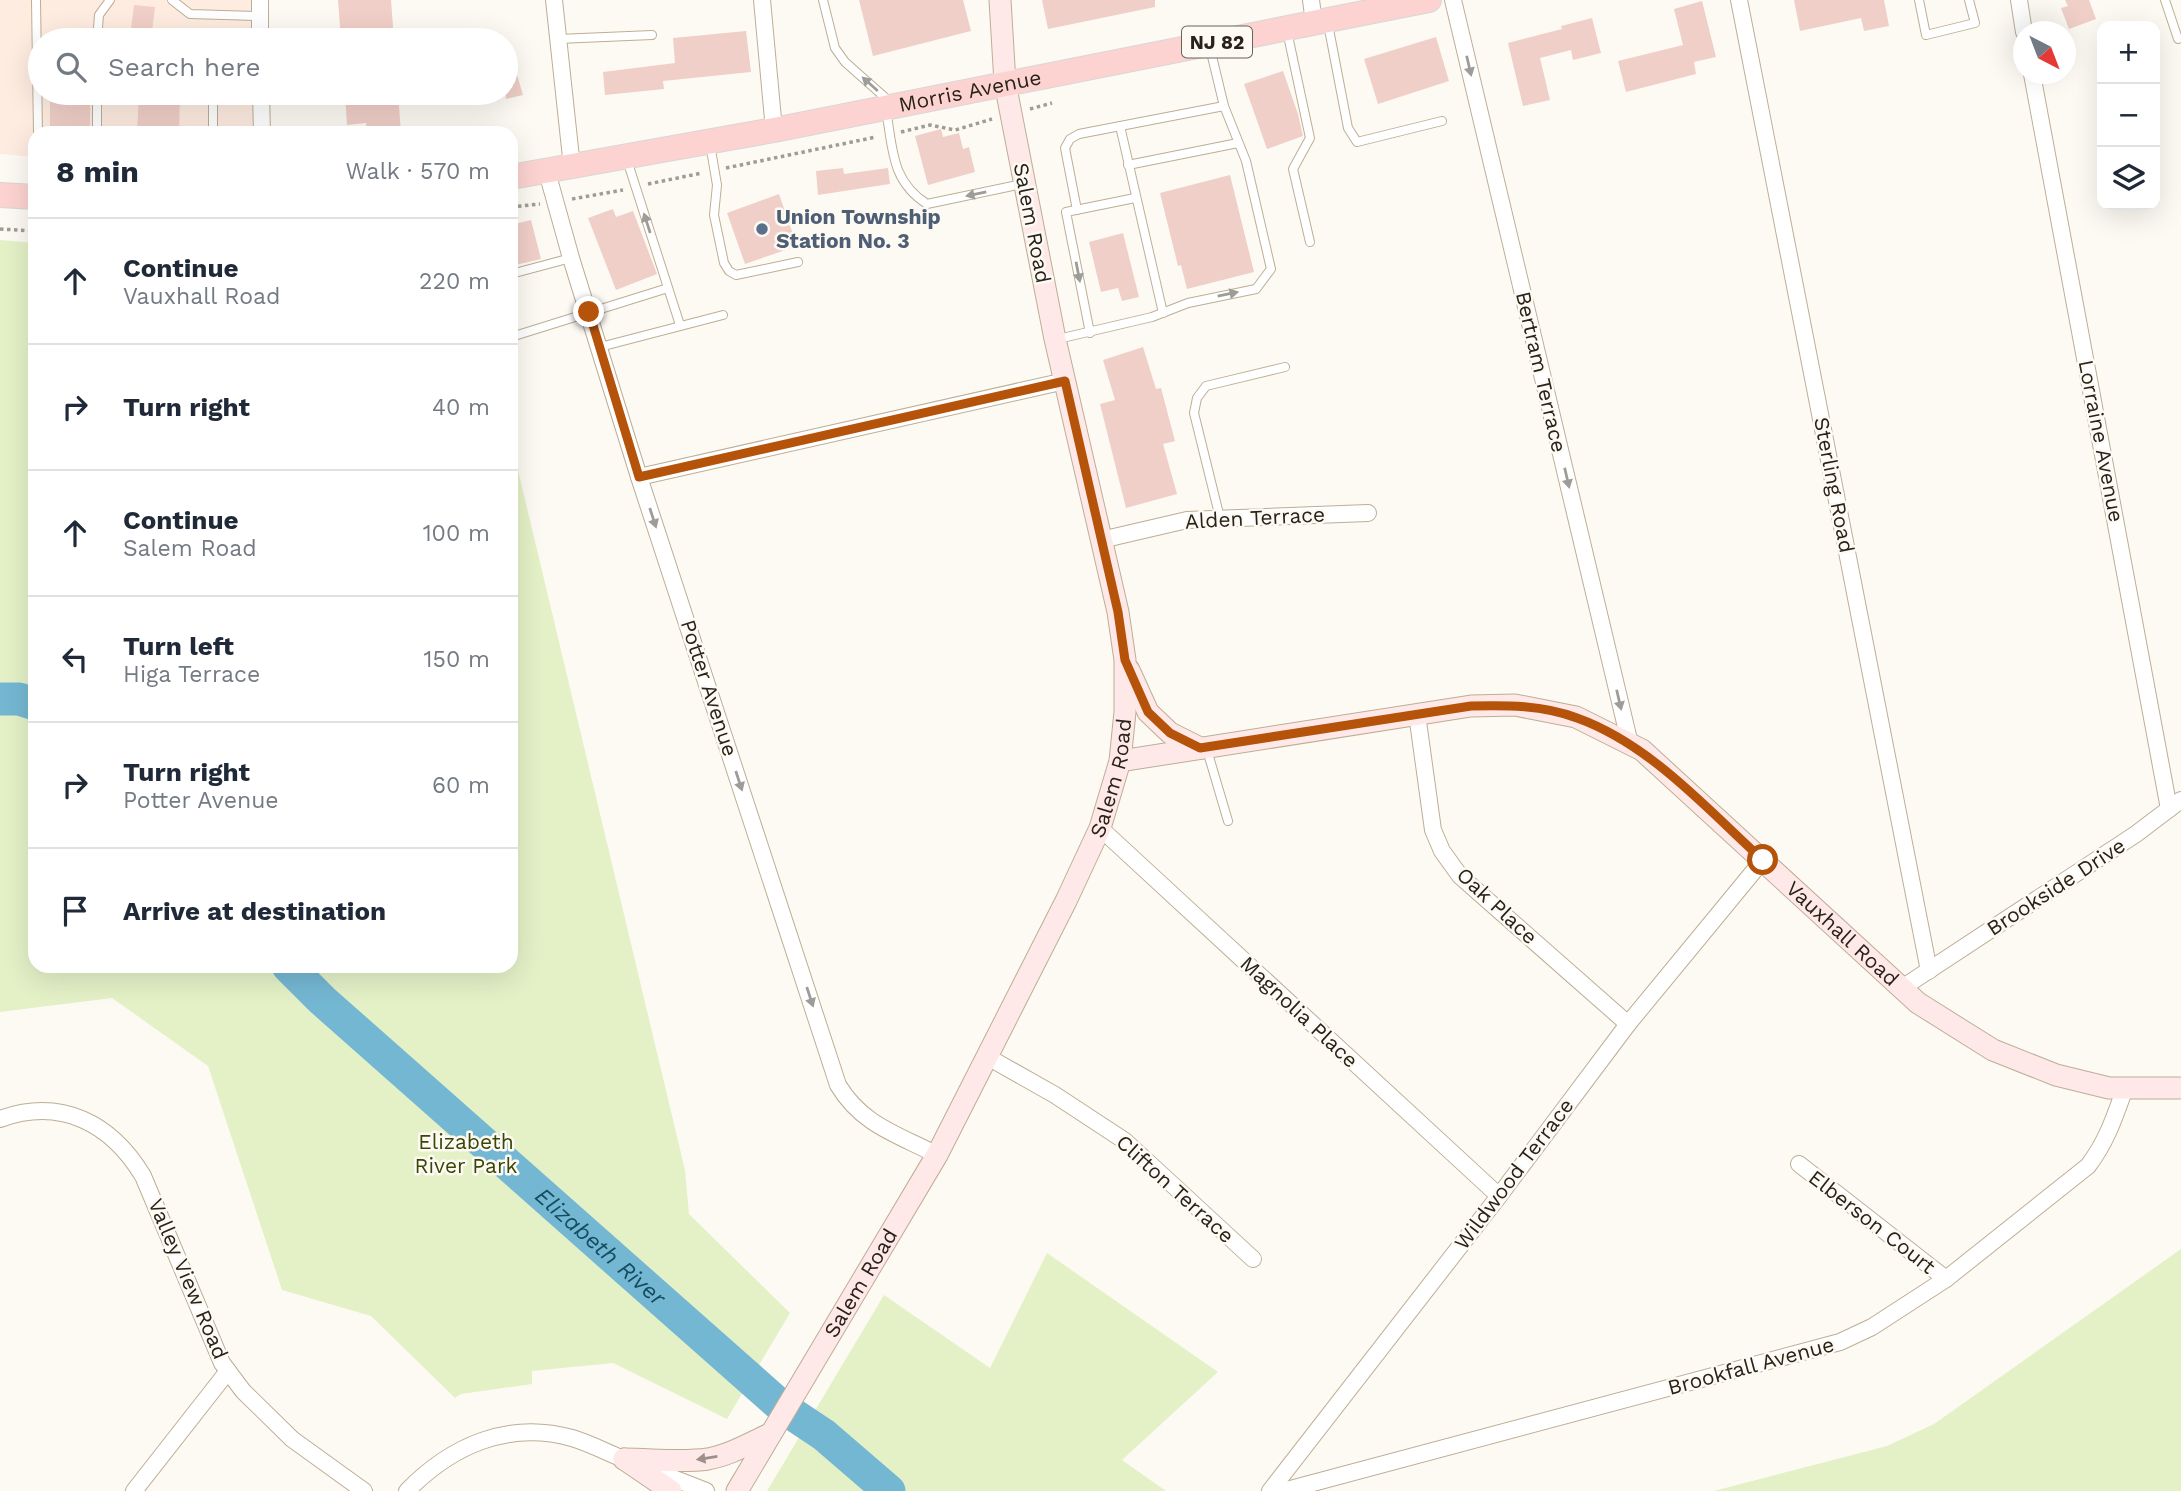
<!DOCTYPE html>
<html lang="en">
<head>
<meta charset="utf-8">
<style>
	:root { --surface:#fff; --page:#f2f2f3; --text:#1f2937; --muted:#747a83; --line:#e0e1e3 }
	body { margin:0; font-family:"Work Sans",sans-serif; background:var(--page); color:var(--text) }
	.controls { position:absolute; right:21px; top:21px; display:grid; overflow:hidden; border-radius:14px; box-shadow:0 7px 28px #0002 }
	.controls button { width:63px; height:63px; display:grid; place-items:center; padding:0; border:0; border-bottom:2px solid var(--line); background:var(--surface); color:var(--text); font:35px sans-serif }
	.compass { position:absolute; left:2013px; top:21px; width:63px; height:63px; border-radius:50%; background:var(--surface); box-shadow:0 7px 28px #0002; rotate:138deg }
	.stop { position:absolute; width:21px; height:21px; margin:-16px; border:5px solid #b45309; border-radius:50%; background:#fff }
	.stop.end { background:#b45309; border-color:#fff; box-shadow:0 2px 7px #0008 }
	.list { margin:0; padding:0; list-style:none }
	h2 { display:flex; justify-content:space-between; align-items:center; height:91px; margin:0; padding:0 28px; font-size:30px }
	h2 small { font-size:23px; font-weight:400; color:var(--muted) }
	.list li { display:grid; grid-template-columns:46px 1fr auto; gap:21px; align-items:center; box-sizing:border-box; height:126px; padding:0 28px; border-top:2px solid var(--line) }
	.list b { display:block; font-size:26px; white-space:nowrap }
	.list p { margin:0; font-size:23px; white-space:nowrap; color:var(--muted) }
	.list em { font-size:23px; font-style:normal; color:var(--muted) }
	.icon { flex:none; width:38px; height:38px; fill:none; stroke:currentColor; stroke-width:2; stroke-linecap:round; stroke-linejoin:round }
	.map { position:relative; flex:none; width:2181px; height:1491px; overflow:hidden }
	.search { position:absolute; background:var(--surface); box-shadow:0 7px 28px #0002; left:28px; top:28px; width:490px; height:77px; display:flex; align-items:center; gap:18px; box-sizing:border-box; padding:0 24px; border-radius:38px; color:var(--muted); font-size:26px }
	.panel { position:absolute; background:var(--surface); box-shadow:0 7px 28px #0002; left:28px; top:126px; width:490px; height:847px; border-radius:21px }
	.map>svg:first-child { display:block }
	.industrial { fill:#feece1 }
	.green { fill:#e4f1c7 }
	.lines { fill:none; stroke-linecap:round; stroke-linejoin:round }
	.river { stroke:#74b7d2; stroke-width:33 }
	.building { fill:#f0cfc8 }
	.lane-casing { stroke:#bdae95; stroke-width:10 }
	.street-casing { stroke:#bdae95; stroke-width:18 }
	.secondary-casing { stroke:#bdae95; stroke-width:23 }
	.primary-casing { stroke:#d8d7d6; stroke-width:26 }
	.path { stroke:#a09c95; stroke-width:3.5; stroke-dasharray:3.5 3.5; stroke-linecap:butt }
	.lane { stroke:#fff; stroke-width:8 }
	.street { stroke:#fff; stroke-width:16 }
	.secondary { stroke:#fee9e8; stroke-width:21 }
	.primary { stroke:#fcd3d0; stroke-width:24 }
	.oneway { fill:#9e9c98 }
	.oneway2 { fill:#9e8f8b }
	.route { stroke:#b45309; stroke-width:9 }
	.service-dot { fill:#5c6f8a; stroke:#fdfaf4; stroke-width:2.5 }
	.labels { text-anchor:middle; stroke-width:5; stroke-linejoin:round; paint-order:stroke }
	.shield { fill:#fdfaf4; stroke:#68635b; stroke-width:2 }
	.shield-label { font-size:19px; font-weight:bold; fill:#282219 }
	.street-label { font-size:21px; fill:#282219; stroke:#fdfaf4 }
	.service-label { font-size:21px; font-weight:bold; fill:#4e5e75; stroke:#fdfaf4; text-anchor:start }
	.park-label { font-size:21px; fill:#394604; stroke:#fdfaf4 }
	.water-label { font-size:23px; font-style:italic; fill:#154c60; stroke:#fdfaf4 }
</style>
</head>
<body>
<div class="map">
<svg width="2181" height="1491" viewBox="0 0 2181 1491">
	<rect width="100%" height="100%" fill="#fdfaf4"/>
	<!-- industrial -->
	<polygon class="industrial" points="0,0 266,0 266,40 40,40 40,93 265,93 265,133 35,133 35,157 0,154"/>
	<!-- green -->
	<g class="green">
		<polygon points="0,240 35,243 35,966 511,966 511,470 518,470 685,1170 689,1214 790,1313 727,1419 613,1363 532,1371 532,1384 461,1394 455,1398 371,1316 282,1290 208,1066 112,998 0,1012"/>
		<polygon points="2181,1249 2181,1491 1714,1491 1887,1446 1934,1424"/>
		<polygon points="1047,1253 1218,1372 1122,1460 1166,1491 767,1491 884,1295 990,1368"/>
	</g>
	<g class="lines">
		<!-- river -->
		<g class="river">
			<polyline points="0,699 19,699 35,704"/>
			<path id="s1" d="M288,966l34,34 460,407 42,28 65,56"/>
		</g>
	</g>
	<!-- building -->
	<g class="building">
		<polygon points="338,0 391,0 394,40 341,40"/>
		<polygon points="859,0 963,0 971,31 873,56"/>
		<polygon points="1042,0 1155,0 1155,7 1048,29"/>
		<polygon points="1794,0 1884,0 1889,26 1864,31 1861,18 1800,31"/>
		<polygon points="2065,0 2089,0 2096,19 2069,29 2061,8 2068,6"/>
		<polygon points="1702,1 1716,57 1694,62 1696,74 1626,92 1618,61 1683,45 1674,9"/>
		<polygon points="134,5 155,7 151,40 130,37"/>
		<polygon points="1592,18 1601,53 1573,60 1571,50 1540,58 1550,100 1523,106 1508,43 1562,29 1561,26"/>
		<polygon points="746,31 751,72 663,81 664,89 605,95 603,72 675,63 673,38"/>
		<polygon points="1436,37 1449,81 1378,104 1364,59"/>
		<polygon points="510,51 523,95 506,99 506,52"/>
		<polygon points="1283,71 1298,114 1303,136 1267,149 1244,84"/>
		<rect x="50" y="93" width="40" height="40"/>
		<polygon points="139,93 180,93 179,133 137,133"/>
		<polygon points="345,93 398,93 401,133 367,133 366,123 347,125"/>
		<polygon points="941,129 943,137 959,133 963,149 969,147 975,172 928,185 915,136"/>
		<polygon points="843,168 844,174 888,168 890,184 818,195 816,171"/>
		<polygon points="1230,175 1254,272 1187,289 1181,265 1178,266 1160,193"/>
		<polygon points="779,194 797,246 745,264 727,213"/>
		<polygon points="613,209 616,217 633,211 657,274 616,290 588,218"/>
		<polygon points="531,220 541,259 511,266 511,225"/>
		<polygon points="1123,233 1139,297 1122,301 1118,288 1101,292 1089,242"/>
		<polygon points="1143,347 1156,389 1161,388 1175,441 1163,444 1177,494 1126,508 1100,404 1115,400 1103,360"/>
	</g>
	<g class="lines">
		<defs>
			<g id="lane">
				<polyline points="36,0 38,133"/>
				<polyline points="172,0 190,14 260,16"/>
				<polyline points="823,0 835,48 845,62 889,101"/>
				<polyline points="1919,0 1926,35 1975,23 1969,0"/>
				<polyline points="2165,0 2178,39"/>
				<polyline points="1328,24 1348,128 1357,142 1442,121"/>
				<polyline points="1287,31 1310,138 1293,169 1310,242"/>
				<polyline points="558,39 652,35"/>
				<polyline points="97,40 99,15 110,0"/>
				<path d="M886,110c7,39 5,71 41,94l95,-20"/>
				<polyline points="1120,126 1163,313"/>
				<polyline points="97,133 97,93"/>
				<polyline points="213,133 213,96 261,94"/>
				<polyline points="710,144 717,185 714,215 724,263 729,271 736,275 798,262"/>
				<polyline points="627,160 680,325"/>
				<polyline points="1128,165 1238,143"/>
				<polyline points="1077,210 1065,148 1070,139 1079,134 1224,106"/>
				<polyline points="511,274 571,258"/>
				<polyline points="1090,333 1066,212 1135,198"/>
				<polyline points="511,337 668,288"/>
				<polyline points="1058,339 1152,317 1188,303 1256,289 1271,269 1246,161 1224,106 1210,48"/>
				<polyline points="600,347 723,315"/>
				<polyline points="1220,518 1194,413 1197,398 1206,386 1285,367"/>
				<polyline points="1207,750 1228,821"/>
			</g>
			<g id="street">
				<polyline points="260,0 260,40"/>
				<polyline points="554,0 572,167"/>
				<polyline points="762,0 774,130"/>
				<polyline points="1311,0 1314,23"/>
				<polyline points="1453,0 1630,744"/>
				<polyline points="1739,0 1929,971"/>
				<polyline points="2019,0 2024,32"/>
				<polyline points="2032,74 2169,809"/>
				<polyline points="261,93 262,133"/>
				<path d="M547,172l24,86 68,219 199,608c24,40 59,49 99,70"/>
				<polyline points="639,477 1065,381"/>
				<polyline points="1101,540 1187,520 1368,513"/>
				<polyline points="1417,714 1433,830 1442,851 1460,876 1628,1024"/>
				<polyline points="1100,828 1499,1196"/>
				<polyline points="1902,988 2136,834 2181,800"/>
				<polyline points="986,1056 1055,1095 1125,1141 1253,1259"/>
				<path d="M0,1119c61,-22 111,4 143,57l79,187 21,28 49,48 72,52"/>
				<polyline points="1799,1164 1946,1279"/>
				<polyline points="134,1491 228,1371"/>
				<path d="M407,1491c44,-45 101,-71 165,-53 17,5 32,13 49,20 28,11 57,22 85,33"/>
				<polyline points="1270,1491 1499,1196 1628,1024 1763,860"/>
				<path d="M1283,1491l557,-149 32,-15 74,-48 142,-113c19,-25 27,-50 37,-78"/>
			</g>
			<g id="secondary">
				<polyline points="1129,670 1148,712 1170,733 1200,748"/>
				<path id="s2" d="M1120,761l351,-55 44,-1 61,12 66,33 276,253 75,47 63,25 53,13h72"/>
				<path d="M624,1459c28,0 57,4 84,0 22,-4 42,-16 62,-25"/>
				<polyline points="624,1459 671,1491"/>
				<path id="s3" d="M737,1491l200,-336 129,-254 34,-73 20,-67 5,-49v-52l-7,-48 -63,-273 -50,-256 -5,-83"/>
			</g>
			<g id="primary">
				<path id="s4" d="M511,177l263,-47 655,-130"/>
				<polyline points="0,195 35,197"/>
			</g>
		</defs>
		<!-- lane casing -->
		<use href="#lane" class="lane-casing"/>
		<!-- street casing -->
		<use href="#street" class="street-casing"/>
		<!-- secondary casing -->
		<use href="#secondary" class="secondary-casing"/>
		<!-- primary casing -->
		<use href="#primary" class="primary-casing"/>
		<!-- path -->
		<g class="path">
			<polyline points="1030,109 1052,103"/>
			<polyline points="901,132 930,125 955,130 992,119"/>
			<polyline points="726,168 876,137"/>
			<polyline points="648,184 702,173"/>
			<polyline points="572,199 623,190"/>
			<polyline points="511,207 540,204"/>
			<polyline points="0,229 35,231"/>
		</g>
		<!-- lane -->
		<use href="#lane" class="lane"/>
		<!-- street -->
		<use href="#street" class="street"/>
		<!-- secondary -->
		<use href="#secondary" class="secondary"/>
		<!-- primary -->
		<use href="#primary" class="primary"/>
	</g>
	<!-- one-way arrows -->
	<defs><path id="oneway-solid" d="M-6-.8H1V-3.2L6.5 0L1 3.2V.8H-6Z" transform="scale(1.75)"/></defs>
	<g class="oneway">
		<use href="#oneway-solid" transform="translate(1469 66) rotate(77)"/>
		<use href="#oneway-solid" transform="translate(870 84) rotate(-138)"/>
		<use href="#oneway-solid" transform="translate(976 194) rotate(168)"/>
		<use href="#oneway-solid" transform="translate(647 223) rotate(-108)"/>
		<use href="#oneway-solid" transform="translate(1078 272) rotate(79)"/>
		<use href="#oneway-solid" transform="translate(1228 294) rotate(-11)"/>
		<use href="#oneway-solid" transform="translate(1567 478) rotate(77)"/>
		<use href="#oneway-solid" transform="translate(653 518) rotate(72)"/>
		<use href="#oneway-solid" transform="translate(1619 700) rotate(77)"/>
		<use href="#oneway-solid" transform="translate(739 781) rotate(72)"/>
		<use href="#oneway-solid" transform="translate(810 997) rotate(72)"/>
	</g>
	<use class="oneway2" href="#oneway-solid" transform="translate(707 1458) rotate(171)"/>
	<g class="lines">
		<!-- route -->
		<path class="route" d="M589,312l50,165 426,-96 53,231 7,48 23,52 22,21 30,15 271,-42c35,-1 72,-1 106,12 73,26 130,91 186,142"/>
	</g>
	<!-- markers -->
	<circle class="service-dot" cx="762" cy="229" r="7"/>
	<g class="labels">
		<!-- shield labels -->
		<rect class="shield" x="1182" y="26.5" width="70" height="31" rx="5"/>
		<g class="shield-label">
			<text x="1217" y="49">NJ 82</text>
		</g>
		<!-- street labels -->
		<g class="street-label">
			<text dy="7" stroke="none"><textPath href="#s4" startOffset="467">Morris Avenue</textPath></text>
			<text transform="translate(1032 223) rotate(79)" y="7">Salem Road</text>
			<text transform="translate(1541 372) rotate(77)" y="7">Bertram Terrace</text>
			<text transform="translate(2101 441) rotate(79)" y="7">Lorraine Avenue</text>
			<text transform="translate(1834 485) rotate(79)" y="7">Sterling Road</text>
			<text transform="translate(1255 518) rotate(-3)" y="7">Alden Terrace</text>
			<text transform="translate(709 688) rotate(72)" y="7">Potter Avenue</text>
			<text dy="7" stroke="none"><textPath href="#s3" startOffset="808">Salem Road</textPath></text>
			<text transform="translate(2056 887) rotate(-33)" y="7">Brookside Drive</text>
			<text transform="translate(1497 906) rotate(43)" y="7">Oak Place</text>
			<text dy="7" stroke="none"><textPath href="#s2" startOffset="807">Vauxhall Road</textPath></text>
			<text transform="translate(1299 1012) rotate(43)" y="7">Magnolia Place</text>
			<text transform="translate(1514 1174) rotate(-53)" y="7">Wildwood Terrace</text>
			<text transform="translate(1175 1189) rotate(42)" y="7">Clifton Terrace</text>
			<text transform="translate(1872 1222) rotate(38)" y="7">Elberson Court</text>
			<text transform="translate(188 1279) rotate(67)" y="7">Valley View Road</text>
			<text dy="7" stroke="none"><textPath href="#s3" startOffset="242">Salem Road</textPath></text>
			<text transform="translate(1751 1366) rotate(-15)" y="7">Brookfall Avenue</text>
		</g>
		<!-- service labels -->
		<g class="service-label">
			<text x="776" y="224">Union Township<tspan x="776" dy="24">Station No. 3</tspan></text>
		</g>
		<!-- park labels -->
		<g class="park-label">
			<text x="466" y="1149">Elizabeth<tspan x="466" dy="24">River Park</tspan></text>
		</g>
		<!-- water labels -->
		<g class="water-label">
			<text dy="8" stroke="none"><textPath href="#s1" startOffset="420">Elizabeth River</textPath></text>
		</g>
	</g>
</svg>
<div class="controls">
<button>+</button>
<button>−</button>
<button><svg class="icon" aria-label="layers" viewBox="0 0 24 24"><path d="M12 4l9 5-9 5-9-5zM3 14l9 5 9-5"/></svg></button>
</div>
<svg class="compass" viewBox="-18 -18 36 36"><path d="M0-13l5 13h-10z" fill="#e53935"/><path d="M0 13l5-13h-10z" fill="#747a83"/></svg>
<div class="stop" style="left:1763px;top:860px"></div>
<div class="stop end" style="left:589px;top:312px"></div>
<div class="search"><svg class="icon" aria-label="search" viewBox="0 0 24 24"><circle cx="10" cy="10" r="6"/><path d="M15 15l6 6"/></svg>Search here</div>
<section class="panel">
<h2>8 min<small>Walk · 570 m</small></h2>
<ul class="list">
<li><svg class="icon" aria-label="ahead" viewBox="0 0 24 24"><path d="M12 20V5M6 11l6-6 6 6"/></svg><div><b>Continue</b><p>Vauxhall Road</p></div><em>220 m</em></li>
<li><svg class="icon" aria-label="right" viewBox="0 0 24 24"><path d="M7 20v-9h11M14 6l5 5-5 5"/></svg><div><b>Turn right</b></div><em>40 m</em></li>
<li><svg class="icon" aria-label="ahead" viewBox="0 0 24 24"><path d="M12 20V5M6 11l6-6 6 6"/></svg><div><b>Continue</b><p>Salem Road</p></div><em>100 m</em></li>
<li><svg class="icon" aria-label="left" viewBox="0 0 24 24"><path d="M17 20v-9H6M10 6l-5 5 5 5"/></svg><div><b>Turn left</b><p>Higa Terrace</p></div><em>150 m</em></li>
<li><svg class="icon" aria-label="right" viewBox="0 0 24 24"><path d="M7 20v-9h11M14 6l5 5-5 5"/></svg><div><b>Turn right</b><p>Potter Avenue</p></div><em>60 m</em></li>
<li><svg class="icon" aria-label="arrive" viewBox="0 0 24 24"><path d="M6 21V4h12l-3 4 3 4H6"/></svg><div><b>Arrive at destination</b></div></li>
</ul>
</section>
</div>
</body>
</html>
